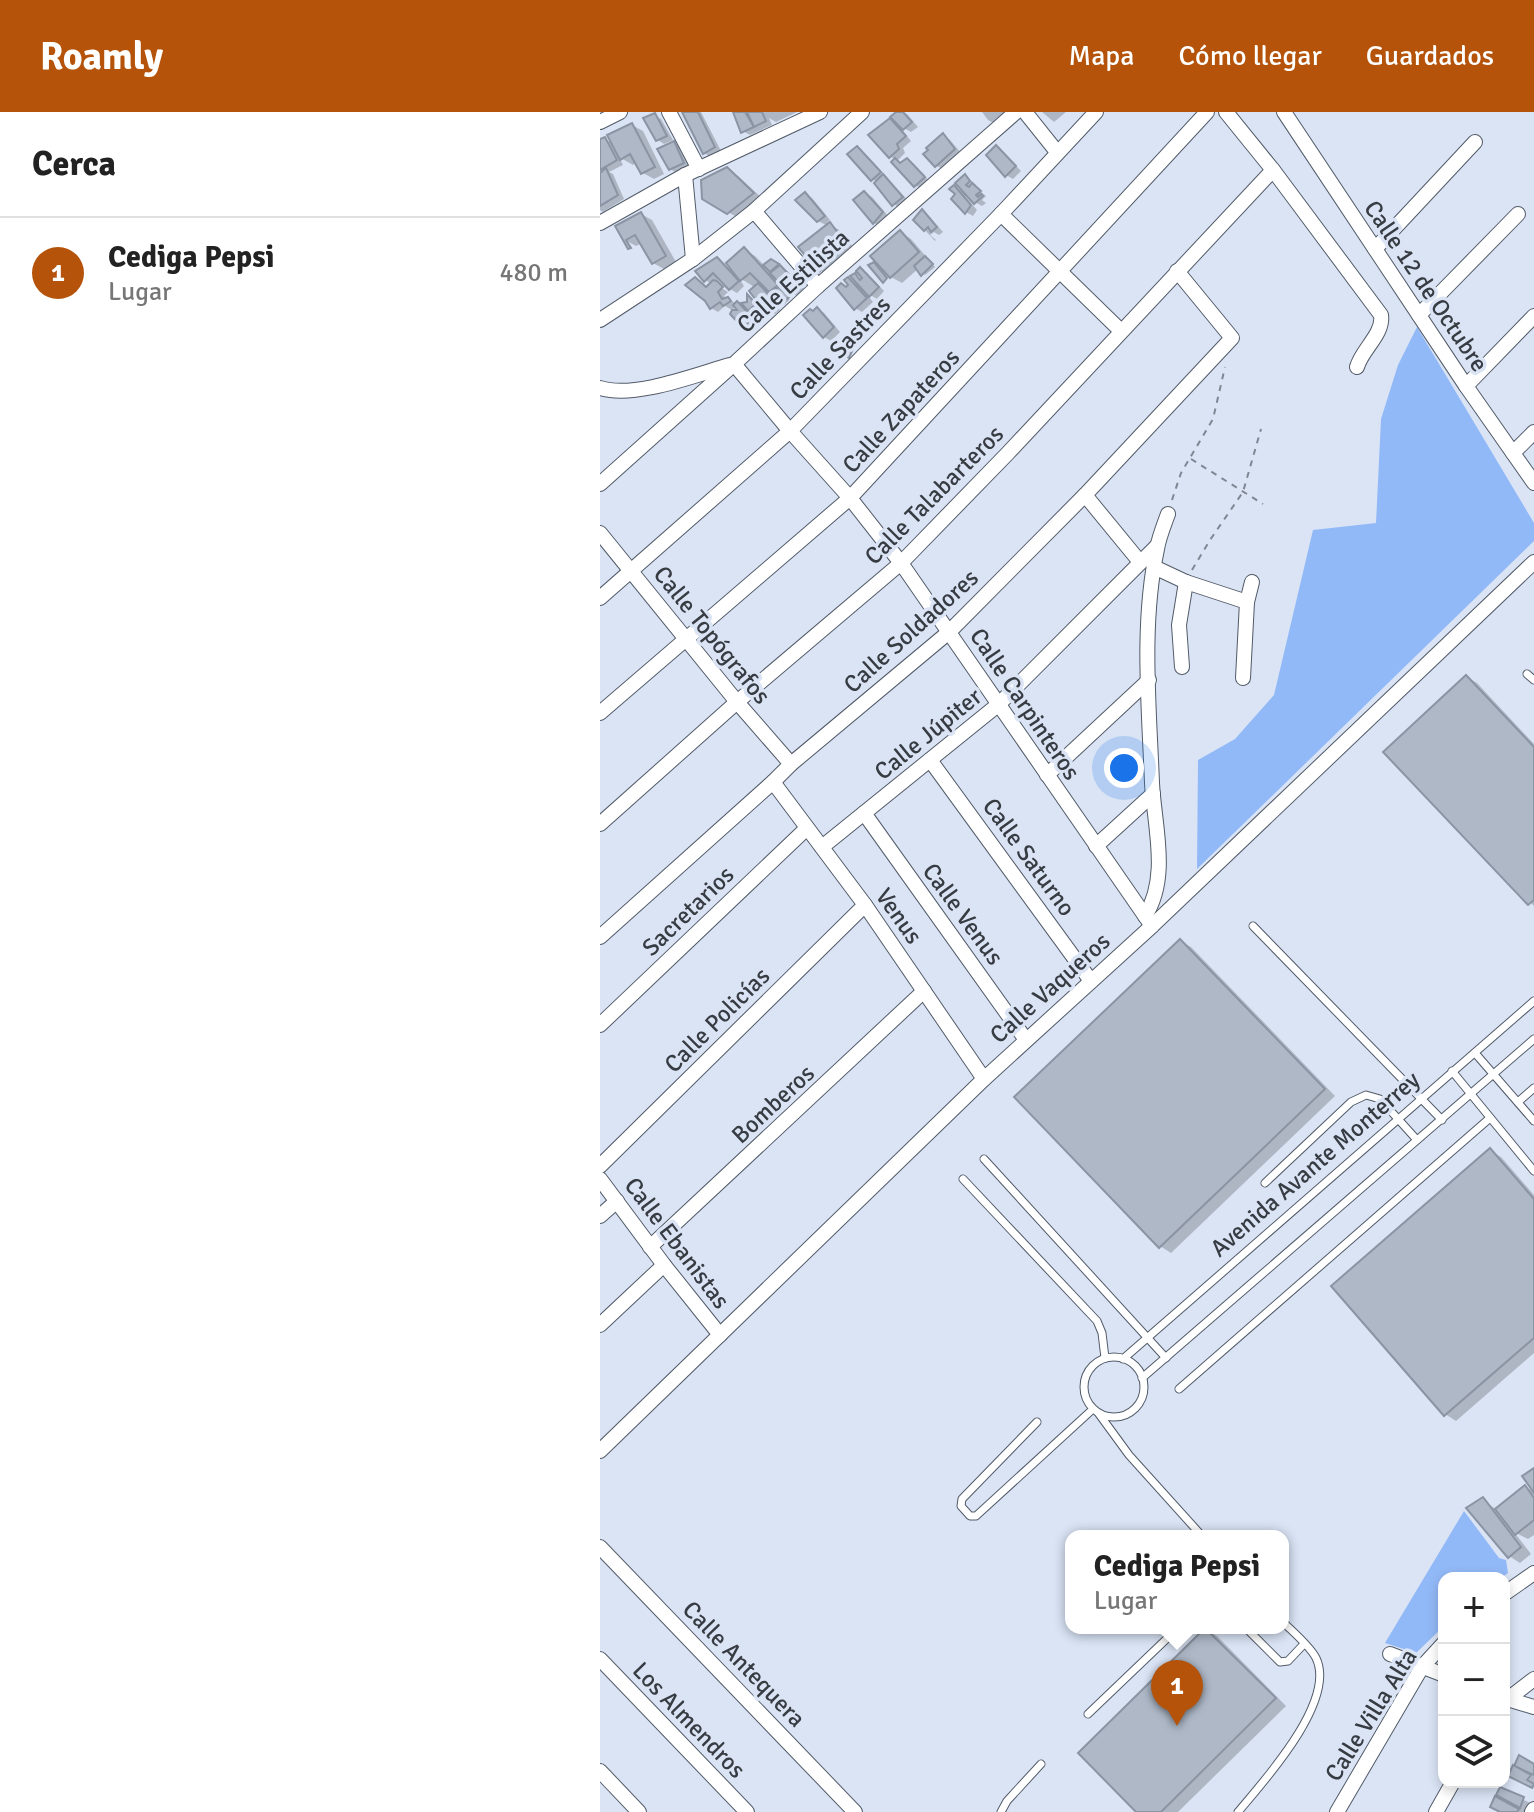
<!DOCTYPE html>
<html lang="es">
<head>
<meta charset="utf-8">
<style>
	:root { --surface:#fff; --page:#f2f2f2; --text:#222; --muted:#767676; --line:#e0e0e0; --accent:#b45309 }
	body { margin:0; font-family:Signika,sans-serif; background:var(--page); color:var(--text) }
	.controls { position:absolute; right:24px; bottom:24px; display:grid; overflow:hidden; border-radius:16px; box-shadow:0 4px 12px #0003 }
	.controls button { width:72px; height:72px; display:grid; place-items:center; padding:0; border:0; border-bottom:2px solid var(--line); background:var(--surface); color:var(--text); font:40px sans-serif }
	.you { position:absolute; left:524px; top:656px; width:28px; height:28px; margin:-20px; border:6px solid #fff; border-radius:50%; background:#1a73e8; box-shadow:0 0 0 12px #1a73e833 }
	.badge { display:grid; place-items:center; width:52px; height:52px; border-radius:50%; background:var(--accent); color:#fff; font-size:26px; font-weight:700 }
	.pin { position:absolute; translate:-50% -66px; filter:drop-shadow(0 2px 4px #0008) }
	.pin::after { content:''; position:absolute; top:42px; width:28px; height:24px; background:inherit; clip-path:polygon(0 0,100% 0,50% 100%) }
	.popup { position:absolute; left:465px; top:1418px; width:224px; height:104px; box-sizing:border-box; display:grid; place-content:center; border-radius:16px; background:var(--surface); filter:drop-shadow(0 2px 6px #0005); font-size:26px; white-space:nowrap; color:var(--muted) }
	.popup b { font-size:30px; color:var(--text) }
	.popup::after { content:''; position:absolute; left:50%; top:100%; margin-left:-16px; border:16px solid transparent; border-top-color:var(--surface) }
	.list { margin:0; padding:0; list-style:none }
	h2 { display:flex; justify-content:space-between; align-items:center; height:104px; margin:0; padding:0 32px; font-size:34px }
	h2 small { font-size:26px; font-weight:400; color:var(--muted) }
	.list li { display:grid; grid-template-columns:52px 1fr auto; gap:24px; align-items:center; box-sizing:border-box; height:112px; padding:0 32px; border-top:2px solid var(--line) }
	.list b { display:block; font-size:30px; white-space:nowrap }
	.list p { margin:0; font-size:26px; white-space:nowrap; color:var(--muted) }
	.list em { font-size:26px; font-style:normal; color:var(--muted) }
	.icon { flex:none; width:44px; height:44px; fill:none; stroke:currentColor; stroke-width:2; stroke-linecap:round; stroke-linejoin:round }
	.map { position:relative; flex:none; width:934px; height:1700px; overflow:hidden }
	header { display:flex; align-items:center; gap:48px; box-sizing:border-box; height:112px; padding:0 40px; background:var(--accent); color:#fff }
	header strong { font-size:38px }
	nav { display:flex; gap:44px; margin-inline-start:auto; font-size:28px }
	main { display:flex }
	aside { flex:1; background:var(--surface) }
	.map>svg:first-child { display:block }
	.green { fill:#92b9f7 }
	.shadow { fill:#0003; fill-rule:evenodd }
	.building { fill:#aeb8c7; stroke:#8b94a3; stroke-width:2 }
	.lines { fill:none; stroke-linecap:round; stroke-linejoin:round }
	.service-casing { stroke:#525b68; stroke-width:9 }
	.minor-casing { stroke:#525b68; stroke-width:16 }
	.path { stroke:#808793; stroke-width:2; stroke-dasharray:6 6; stroke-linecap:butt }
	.service { stroke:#fff; stroke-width:7 }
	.minor { stroke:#fff; stroke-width:14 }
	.labels { text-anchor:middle; stroke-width:7; stroke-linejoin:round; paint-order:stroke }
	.street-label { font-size:24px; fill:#373b42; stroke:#dae4f5 }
</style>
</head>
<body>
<header>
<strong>Roamly</strong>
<nav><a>Mapa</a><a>Cómo llegar</a><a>Guardados</a></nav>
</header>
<main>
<aside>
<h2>Cerca<small></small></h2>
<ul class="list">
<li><span class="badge">1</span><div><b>Cediga Pepsi</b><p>Lugar</p></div><em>480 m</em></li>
</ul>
</aside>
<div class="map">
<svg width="934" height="1700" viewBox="0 0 934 1700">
	<rect width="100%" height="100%" fill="#dae4f5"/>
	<!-- green -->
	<g class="green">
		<polygon points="817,215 934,411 934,429 597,757 598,648 635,627 674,583 713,418 776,411 781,307 798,253"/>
		<polygon points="864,1399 899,1446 906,1448 908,1461 901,1466 844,1466 844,1514 816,1541 785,1531"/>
	</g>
	<!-- shadow -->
	<g class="shadow">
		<polygon points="84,0 101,0 121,39 111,45 104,41"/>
		<polygon points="135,0 197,0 176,10 169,6 172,13 150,23 143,19"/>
		<polygon points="299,0 307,2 318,15 311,20 302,15"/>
		<polygon points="382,0 406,0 395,12 388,8"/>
		<polygon points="442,0 466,0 454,10"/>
		<polygon points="54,3 61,7 73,28 64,32 58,28"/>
		<polygon points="290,8 298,13 311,29 303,36 305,41 297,49 301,52 307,48 314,52 330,70 322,77 315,73 294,50 296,48 291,45 271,23"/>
		<polygon points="32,13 43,19 64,62 54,67 43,61 37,50 33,53 19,45 23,53 9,60 13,62 24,87 3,100 0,98 0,29 4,27 14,32"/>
		<polygon points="344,24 350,28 361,41 344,58 337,54 326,42"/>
		<polygon points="74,31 81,35 90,55 77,61 70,57"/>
		<polygon points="396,36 403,40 421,59 413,67 406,63"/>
		<polygon points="257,37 264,41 287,65 285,66 309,89 300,96 294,92 278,70 272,67"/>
		<polygon points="127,57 138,64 164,88 140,107 104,86"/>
		<polygon points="365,65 372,69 376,73 375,75 386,84 382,88 386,91 382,94 375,90 358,71"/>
		<polygon points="354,75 367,82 365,84 377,98 373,104 366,100 353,87 358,82"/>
		<polygon points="265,81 272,85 289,105 281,115 274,111"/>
		<polygon points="205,82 212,86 230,108 227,111 241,119 256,139 232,165 221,159 201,136 228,114 218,109"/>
		<polygon points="323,100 329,104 343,120 339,123 334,120 330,123 336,128 335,129 322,115"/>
		<polygon points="41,102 52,108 76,150 64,157 53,151 42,131 36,134 25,128"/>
		<polygon points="300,120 311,127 335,155 325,163 319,156 302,171 291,165"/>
		<path d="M144,137l11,7 10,10 6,-5 17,11 17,18 -7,7 -9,-7 -4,4 5,5 -6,6 -4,-2 -4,4 4,3 -5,4 -10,-7 -13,-15 4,-4 -18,-11 6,9 -7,7 -7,-4 -10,-12 -6,6 14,9 -4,4 2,3 15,6 8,-1v-7l8,10 -7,6 9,10 -8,7 -7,-4 -4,-14 -4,-6 -4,4 -7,-4 -7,6 -7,-4 -16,-29 13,9 4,-4 -7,-4 12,-21 7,4 9,10zM160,168l10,11v1l-15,-8z"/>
		<polygon points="260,157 267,161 284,179 277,187 265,180 273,190 262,200 255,196 247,177 251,173 248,167 262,175 255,164 269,172"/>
		<polygon points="217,197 224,201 240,220 231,229 224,225 206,203 214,201"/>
		<polygon points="866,565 877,571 934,632 934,794 786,640"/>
		<polygon points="580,829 591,835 735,984 571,1141 560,1134"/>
		<polygon points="890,1039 901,1045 934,1083 934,1241 856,1309 845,1302"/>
		<polygon points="926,1375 934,1380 934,1423 928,1427 914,1420 931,1442 920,1451 909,1444 883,1388 897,1398"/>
		<polygon points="606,1518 617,1524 686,1594 578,1700 539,1700"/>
		<polygon points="920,1646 934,1654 934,1676 910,1663"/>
		<polygon points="901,1677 930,1691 926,1700 904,1700 893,1694"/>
	</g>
	<!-- building -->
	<g class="building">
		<polygon points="82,0 98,0 115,35 103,42"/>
		<polygon points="133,0 145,0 154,15 141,21"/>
		<polygon points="147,0 162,0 166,9 154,15"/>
		<polygon points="296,0 303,0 312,10 303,18 290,5"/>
		<polygon points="55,1 67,24 56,29 43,6"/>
		<polygon points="290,6 306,24 297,32 299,37 289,46 268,23"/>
		<polygon points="32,11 55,55 41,62 30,42 20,48 7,23"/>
		<polygon points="343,21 355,37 335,55 323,42 328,38 326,36"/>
		<polygon points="5,25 17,48 0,58 0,27"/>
		<polygon points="74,29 84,51 69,58 57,37"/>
		<polygon points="396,33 416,54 405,65 386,43"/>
		<polygon points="257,34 281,60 271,69 247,42"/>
		<polygon points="295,46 300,51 307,46 325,65 314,75 291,50"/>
		<polygon points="127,55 154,81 127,102 102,87 101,68"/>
		<polygon points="6,56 18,83 0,94 0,61"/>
		<polygon points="283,62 303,85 292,94 274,71"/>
		<polygon points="365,62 370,69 366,73 369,75 372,71 381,79 376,83 378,85 381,82 383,84 374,92 355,71"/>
		<polygon points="354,73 371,93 365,102 351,87 355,82 349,77"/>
		<polygon points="264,79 283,100 273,112 253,88"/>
		<polygon points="205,80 225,104 217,110 195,88"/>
		<polygon points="322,97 337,115 331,120 328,115 324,119 313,108"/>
		<polygon points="41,100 66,144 52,152 35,123 26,128 31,136 28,137 15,114"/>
		<polygon points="230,110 246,132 219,160 198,135"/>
		<polygon points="300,118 319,140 290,166 270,144"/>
		<polygon points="144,135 178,173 169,180 150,161 140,169 126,151"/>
		<polygon points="325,144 333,152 321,164 314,154"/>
		<polygon points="117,145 139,169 129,178 113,161 104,170 95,159"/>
		<polygon points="171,147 179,152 170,160 163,153"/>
		<polygon points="274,150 287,166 283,171 268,153"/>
		<polygon points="180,153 200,174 190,183 170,161"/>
		<polygon points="260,155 279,175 269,185 250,164 255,161 260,168 262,166 256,159"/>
		<polygon points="95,165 106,175 113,168 117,169 123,175 118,180 122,187 128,185 131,189 123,194 120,190 110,197 105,189 85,173"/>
		<polygon points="248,165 267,186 254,198 236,176 241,171 246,175 248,173 244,168"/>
		<polygon points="158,171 173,187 163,197 149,179"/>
		<polygon points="179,175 189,185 180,193 170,181"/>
		<polygon points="147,182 156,192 148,199 141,191 147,190"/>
		<polygon points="137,189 153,206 143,216 130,202 132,198 137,198 133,193"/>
		<polygon points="217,195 234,215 223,226 203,203 210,197 213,199"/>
		<polygon points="241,232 253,237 249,246 236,238"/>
		<polygon points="866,563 934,635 934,788 928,793 783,640"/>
		<polygon points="580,827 725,977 559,1136 414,985"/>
		<polygon points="890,1036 934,1087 934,1226 844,1304 731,1174"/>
		<polygon points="934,1356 934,1381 922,1364"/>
		<polygon points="925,1373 934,1386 934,1408 915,1423 895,1397"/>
		<polygon points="883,1385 921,1435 908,1446 866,1396"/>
		<polygon points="605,1516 676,1586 561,1700 536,1700 478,1641"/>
		<polygon points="919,1643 934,1652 934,1663 914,1654"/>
		<polygon points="913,1653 931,1663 927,1668 934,1672 932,1676 908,1664"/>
		<polygon points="900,1675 924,1685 920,1696 896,1683"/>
		<polygon points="895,1684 919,1697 917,1700 900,1700 890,1695"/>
	</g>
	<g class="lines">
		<defs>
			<g id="service">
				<polyline points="927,562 934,568"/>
				<polyline points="653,814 842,1008"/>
				<polyline points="875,941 934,1009"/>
				<polyline points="852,959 934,1059"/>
				<polyline points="918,990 934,976"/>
				<polyline points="384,1047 566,1246"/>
				<polyline points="363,1067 497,1209 502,1221 505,1246"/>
				<polyline points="665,1071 751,990 766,983 780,987 817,1028"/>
				<circle cx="514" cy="1275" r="30"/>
				<polyline points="523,1247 934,889"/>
				<polyline points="542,1266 934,927"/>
				<polyline points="579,1277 890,1006"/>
				<polyline points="499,1302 529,1343 602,1424"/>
				<polyline points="437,1310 362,1387 361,1394 370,1404 376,1404 493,1297"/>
				<polyline points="646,1516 680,1550 688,1549 704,1532"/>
				<polyline points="488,1602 578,1516"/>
				<polyline points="401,1700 407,1689 441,1652"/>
				<path d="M638,1700c26,-31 99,-111 78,-154 -6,-12 -24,-27 -33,-36"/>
			</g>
			<g id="minor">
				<polyline points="69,0 99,57"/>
				<polyline points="425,0 457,40"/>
				<path d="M626,0l47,58 108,145c3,19 -19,34 -24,52"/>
				<polyline points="684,0 866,274 934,371"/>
				<polyline points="0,10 20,0"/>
				<polyline points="85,63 93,147"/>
				<polyline points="154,99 218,174"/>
				<polyline points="401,102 521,219"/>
				<polyline points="0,111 85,63 220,0"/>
				<polyline points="775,137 875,30"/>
				<polyline points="819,203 918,102"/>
				<polyline points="0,208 93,147 154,99 262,0"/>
				<polyline points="134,252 190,319 250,386 301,451 552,814"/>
				<polyline points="866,274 934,204"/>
				<path d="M0,276c34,11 95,-13 130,-23"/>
				<polyline points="913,341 934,320"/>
				<polyline points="0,372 134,252 218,174 416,0"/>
				<polyline points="485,383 540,450"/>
				<polyline points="0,421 137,590 191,652"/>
				<polyline points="554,455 586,470 647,490"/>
				<polyline points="0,486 190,319 401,102 496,0"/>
				<polyline points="582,555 579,513 586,470"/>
				<polyline points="643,566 647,490 652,470"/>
				<polyline points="0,601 250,386 607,0"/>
				<polyline points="330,648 491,869"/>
				<polyline points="447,663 549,568"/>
				<polyline points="173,670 265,793 384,967"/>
				<polyline points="264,701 426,928"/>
				<polyline points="0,712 137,590 301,451 408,341 673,58"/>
				<polyline points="496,734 553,682"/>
				<polyline points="222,735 399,592 557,434"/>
				<path d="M545,804c25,-39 9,-91 7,-133 -3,-78 -11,-158 5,-234 2,-12 7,-24 11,-35"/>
				<polyline points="0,825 173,670 191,652 349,520 485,383 632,226 577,159"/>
				<polyline points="0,913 207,716"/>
				<polyline points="0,1054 265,793"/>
				<polyline points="0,1067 64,1153 120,1223"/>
				<polyline points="0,1104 17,1089"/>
				<polyline points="50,1135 324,879"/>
				<polyline points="0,1213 64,1153"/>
				<polyline points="0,1339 384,967 552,814 934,450"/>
				<polyline points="0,1435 255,1700"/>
				<polyline points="904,1482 934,1461"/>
				<polyline points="790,1542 844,1563"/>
				<polyline points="0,1547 147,1700"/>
				<polyline points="904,1586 934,1595"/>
				<polyline points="904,1590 934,1567"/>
				<polyline points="0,1659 39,1700"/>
				<polyline points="737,1700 822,1555 844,1531"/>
				<polyline points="836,1700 853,1670"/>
				<polyline points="932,1700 934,1697"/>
			</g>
		</defs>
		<!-- service casing -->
		<use href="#service" class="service-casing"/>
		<!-- minor casing -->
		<use href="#minor" class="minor-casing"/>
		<!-- path -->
		<g class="path">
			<polyline points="591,347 663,392"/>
			<polyline points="572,388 581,361 613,307 625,255"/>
			<polyline points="592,458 610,428 643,380 661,317"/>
		</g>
		<!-- service -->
		<use href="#service" class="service"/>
		<!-- minor -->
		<use href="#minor" class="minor"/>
	</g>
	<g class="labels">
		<!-- street labels -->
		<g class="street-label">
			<text transform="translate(193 169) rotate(-42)" y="8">Calle Estilista</text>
			<text transform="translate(826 174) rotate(56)" y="8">Calle 12 de Octubre</text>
			<text transform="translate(240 236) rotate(-46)" y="8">Calle Sastres</text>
			<text transform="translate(301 299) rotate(-47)" y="8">Calle Zapateros</text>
			<text transform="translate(334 383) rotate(-45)" y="8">Calle Talabarteros</text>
			<text transform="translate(311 519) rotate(-42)" y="8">Calle Soldadores</text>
			<text transform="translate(112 523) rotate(51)" y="8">Calle Topógrafos</text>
			<text transform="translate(425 592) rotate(56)" y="8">Calle Carpinteros</text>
			<text transform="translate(328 622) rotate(-39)" y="8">Calle Júpiter</text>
			<text transform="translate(429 745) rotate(54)" y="8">Calle Saturno</text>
			<text transform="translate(88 799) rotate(-44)" y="8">Sacretarios</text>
			<text transform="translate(363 802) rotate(54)" y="8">Calle Venus</text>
			<text transform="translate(299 804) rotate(55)" y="8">Venus</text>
			<text transform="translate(450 876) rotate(-42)" y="8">Calle Vaqueros</text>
			<text transform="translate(117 908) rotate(-45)" y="8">Calle Policías</text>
			<text transform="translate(173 992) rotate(-43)" y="8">Bomberos</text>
			<text transform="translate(715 1052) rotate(-41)" y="8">Avenida Avante Monterrey</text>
			<text transform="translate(77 1131) rotate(53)" y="8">Calle Ebanistas</text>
			<text transform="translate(144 1552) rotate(46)" y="8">Calle Antequera</text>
			<text transform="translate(771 1603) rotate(-58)" y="8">Calle Villa Alta</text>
			<text transform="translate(89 1608) rotate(46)" y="8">Los Almendros</text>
		</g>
	</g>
</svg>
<div class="controls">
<button>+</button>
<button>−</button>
<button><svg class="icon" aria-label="layers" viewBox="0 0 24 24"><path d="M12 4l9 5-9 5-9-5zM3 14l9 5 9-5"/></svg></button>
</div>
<div class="you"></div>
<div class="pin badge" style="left:577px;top:1614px">1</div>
<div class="popup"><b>Cediga Pepsi</b>Lugar</div>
</div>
</main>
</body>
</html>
